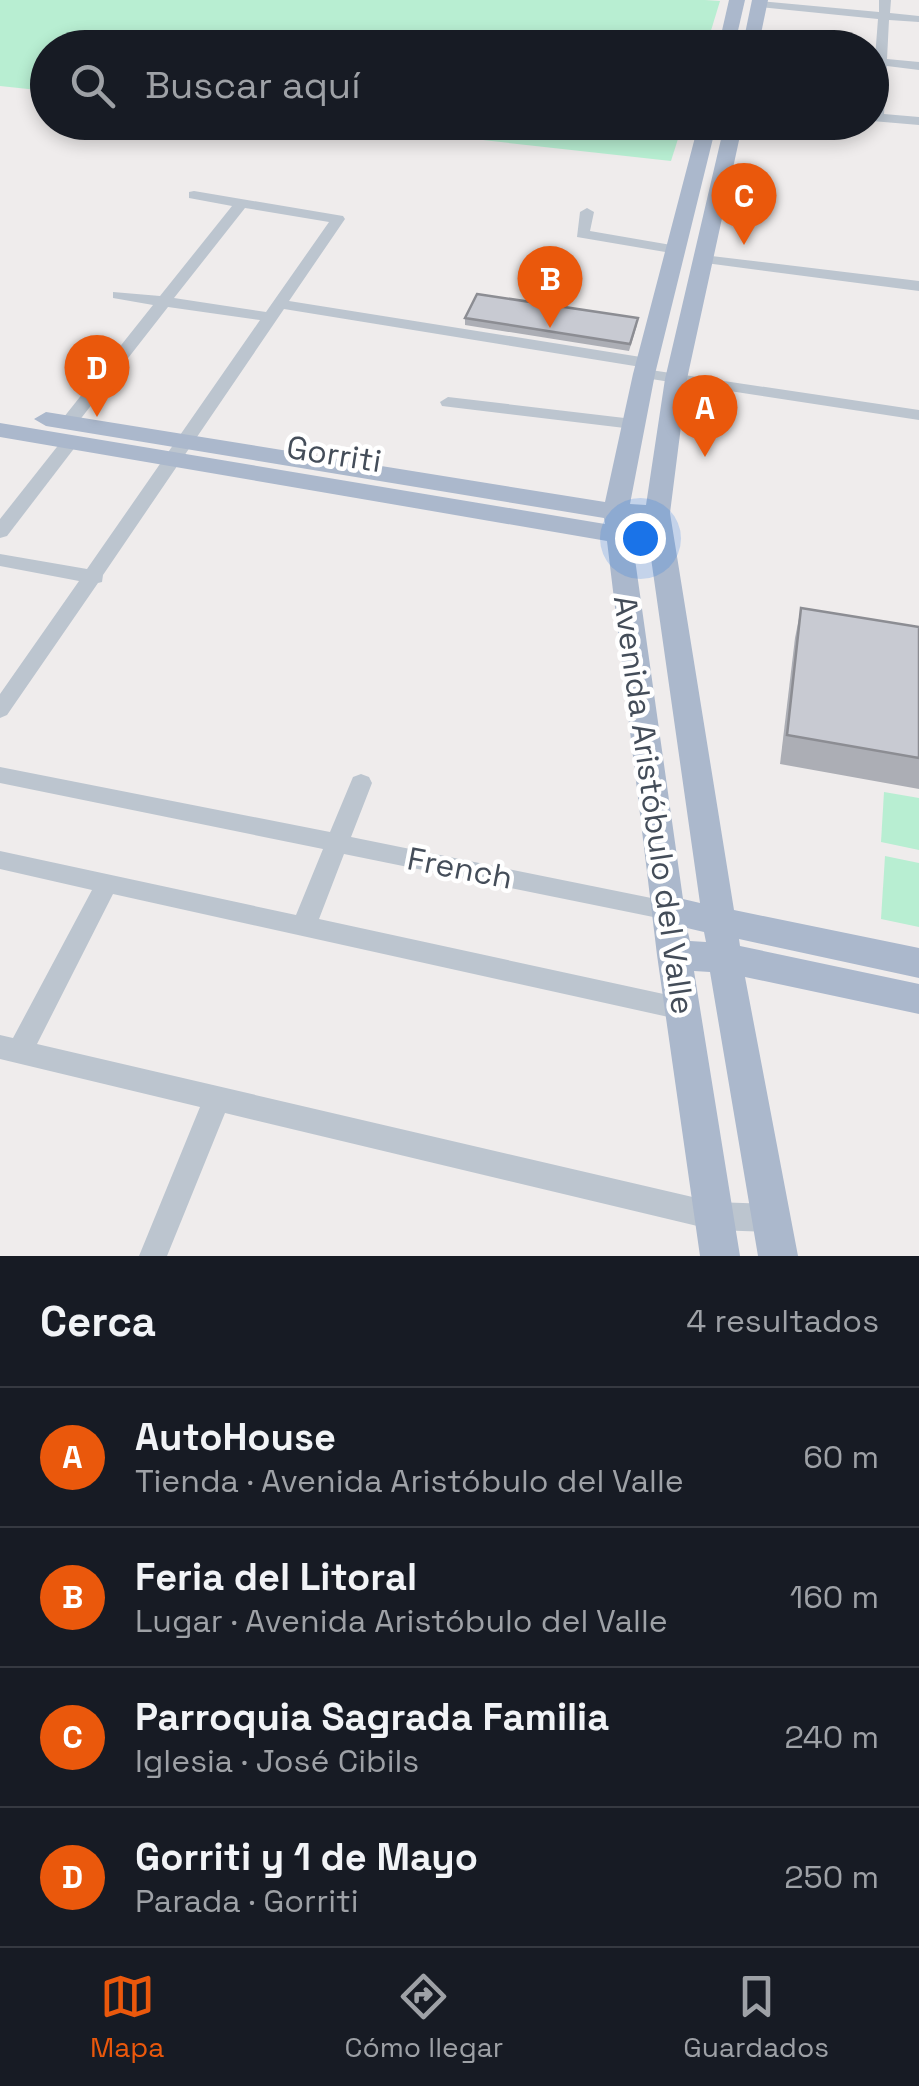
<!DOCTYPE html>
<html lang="es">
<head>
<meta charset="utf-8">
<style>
	:root { --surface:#171b24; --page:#242831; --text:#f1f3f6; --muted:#9ea1a6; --line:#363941; --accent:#ea580c }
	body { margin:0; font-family:"Space Grotesk",sans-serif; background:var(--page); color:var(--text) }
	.you { position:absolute; left:640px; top:538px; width:35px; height:35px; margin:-25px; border:8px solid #fff; border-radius:50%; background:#1a73e8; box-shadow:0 0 0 15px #1a73e833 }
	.badge { display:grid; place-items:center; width:65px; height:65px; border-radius:50%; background:var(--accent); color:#fff; font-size:32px; font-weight:700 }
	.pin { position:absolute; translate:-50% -82px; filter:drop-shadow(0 2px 5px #0008) }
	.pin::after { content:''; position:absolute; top:52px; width:35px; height:30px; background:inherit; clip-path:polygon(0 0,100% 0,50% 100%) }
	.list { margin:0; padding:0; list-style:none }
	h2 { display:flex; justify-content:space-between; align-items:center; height:130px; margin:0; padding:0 40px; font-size:42px }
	h2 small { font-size:32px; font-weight:400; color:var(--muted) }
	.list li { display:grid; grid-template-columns:65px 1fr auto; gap:30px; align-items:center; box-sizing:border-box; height:140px; padding:0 40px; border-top:2px solid var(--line) }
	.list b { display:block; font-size:38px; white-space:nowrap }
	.list p { margin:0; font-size:32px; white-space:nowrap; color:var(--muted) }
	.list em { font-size:32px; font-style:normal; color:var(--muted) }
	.icon { flex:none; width:55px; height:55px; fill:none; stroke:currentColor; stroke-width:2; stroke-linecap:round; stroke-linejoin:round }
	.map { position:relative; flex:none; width:919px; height:1256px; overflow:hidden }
	.search { position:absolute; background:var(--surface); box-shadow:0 5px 15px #0003; left:30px; right:30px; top:30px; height:110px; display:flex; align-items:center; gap:25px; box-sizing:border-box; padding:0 35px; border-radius:55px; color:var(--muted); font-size:38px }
	.sheet { height:690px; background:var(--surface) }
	nav { display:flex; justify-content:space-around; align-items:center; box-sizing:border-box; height:140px; border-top:2px solid var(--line); background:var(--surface); font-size:28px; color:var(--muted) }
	nav a { display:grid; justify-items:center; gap:5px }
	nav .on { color:var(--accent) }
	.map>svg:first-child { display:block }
	.green { fill:#b8eed2 }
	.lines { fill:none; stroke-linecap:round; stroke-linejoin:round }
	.minor { fill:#bcc5cf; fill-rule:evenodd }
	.major { fill:#abb8cc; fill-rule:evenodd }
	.wall { fill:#acaeb5 }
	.building { fill:#c8cad2; stroke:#8c8d93; stroke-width:2.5 }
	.labels { text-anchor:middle; stroke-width:9; stroke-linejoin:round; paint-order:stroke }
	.street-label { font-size:32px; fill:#444d59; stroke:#fff }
</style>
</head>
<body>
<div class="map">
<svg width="919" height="1256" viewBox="0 0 919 1256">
	<rect width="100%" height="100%" fill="#efecec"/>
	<!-- green -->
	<g class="green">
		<polygon points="0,0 705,0 720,1 706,47 48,48 47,91 0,86"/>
		<polygon points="329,123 683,122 683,123 671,161"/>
		<polygon points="884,792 919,798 919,850 881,842"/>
		<polygon points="885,856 919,863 919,927 881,919"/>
	</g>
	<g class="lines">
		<!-- minor -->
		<g class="minor">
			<polygon points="879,0 891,0 890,13 919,16 919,22 889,20 887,59 919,62 919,70 887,66 884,114 919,117 919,125 872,121 875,65 872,64 872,58 875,58 878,19 759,7 753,4 759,1 879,12"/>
			<path d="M194,191l149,25 2,3 -56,82 358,57 8,5 -8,5 -363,-59 -181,266 -1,7 -4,1 -91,132 -7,3v-24l79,-113 -79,-15v-12l87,15 173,-249 -92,-13 -93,119 -6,1 -9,-5 93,-117 -40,-7v-6l47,4 72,-90 -43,-8v-6zM245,208l84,14 -63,90 -92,-14z"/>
			<polygon points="587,208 594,212 590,231 677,246 684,250 677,254 577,237 580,212"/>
			<polygon points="703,255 919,281 919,291 698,262 698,256"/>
			<polygon points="644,369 919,410 919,420 638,377 638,371"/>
			<polygon points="448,397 633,419 642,424 633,429 442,406 440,402"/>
			<polygon points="70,437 79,442 7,536 0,538 0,519 64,438"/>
			<polygon points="0,767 330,832 353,777 361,774 369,777 372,783 351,837 676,903 680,910 676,917 668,920 344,854 319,919 682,998 691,1001 695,1009 691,1017 682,1020 113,894 37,1044 714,1202 770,1204 780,1208 784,1218 780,1228 770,1232 714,1230 225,1113 167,1256 139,1256 200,1107 0,1059 0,1035 13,1038 92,890 0,869 0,851 296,915 323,849 0,783"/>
		</g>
		<!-- major -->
		<g class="major">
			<polygon points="729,0 745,0 734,48 718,48"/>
			<polygon points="752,0 768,0 758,48 742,48"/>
			<path d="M699,122h18l-62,252 -25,130 16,1 19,-126 60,-257h18l-56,257 -17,134 64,397 185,38v30l-180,-39 1,7 179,38v30l-174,-37 53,279h-40l-48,-284 -16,-1 46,285h-40l-43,-301 -50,-414 -607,-104v-14l605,101 -1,-6 -558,-92 -12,-7 12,-7 559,90 28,-128zM630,520l15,1 3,16 -17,-9zM648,537l52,366 -17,-4 -50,-354zM687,928l17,4 2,10 -16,-1z"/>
		</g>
	</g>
	<!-- wall -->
	<g class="wall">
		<polygon points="465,318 637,325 629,351 465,325"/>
		<polygon points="801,608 919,627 919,789 780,764 795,638"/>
	</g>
	<!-- building -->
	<g class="building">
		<polygon points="477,294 638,318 630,344 465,318"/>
		<polygon points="801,608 919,627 919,758 787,735"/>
	</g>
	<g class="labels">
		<!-- street labels -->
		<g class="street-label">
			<text transform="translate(334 454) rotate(9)" y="11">Gorriti</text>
			<text transform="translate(654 805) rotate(82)" y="11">Avenida Aristóbulo del Valle</text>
			<text transform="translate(460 868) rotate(11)" y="11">French</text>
		</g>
	</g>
</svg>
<div class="you"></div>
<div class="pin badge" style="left:705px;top:457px">A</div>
<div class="pin badge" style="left:550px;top:328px">B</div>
<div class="pin badge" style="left:744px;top:245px">C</div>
<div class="pin badge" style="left:97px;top:417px">D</div>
<div class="search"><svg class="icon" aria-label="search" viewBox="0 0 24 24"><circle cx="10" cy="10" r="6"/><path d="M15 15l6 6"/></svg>Buscar aquí</div>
</div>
<section class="sheet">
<h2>Cerca<small>4 resultados</small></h2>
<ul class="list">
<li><span class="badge">A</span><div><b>AutoHouse</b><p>Tienda · Avenida Aristóbulo del Valle</p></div><em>60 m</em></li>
<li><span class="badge">B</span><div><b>Feria del Litoral</b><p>Lugar · Avenida Aristóbulo del Valle</p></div><em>160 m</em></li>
<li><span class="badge">C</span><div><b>Parroquia Sagrada Familia</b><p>Iglesia · José Cibils</p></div><em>240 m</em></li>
<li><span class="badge">D</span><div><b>Gorriti y 1 de Mayo</b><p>Parada · Gorriti</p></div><em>250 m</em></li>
</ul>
</section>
<nav>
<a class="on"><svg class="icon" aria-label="map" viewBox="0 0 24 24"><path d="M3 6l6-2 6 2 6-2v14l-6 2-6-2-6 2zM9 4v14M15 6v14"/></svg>Mapa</a>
<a><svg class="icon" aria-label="directions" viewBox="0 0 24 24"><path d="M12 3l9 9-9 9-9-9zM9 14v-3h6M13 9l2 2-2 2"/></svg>Cómo llegar</a>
<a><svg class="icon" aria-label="saved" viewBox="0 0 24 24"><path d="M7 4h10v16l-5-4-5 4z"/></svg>Guardados</a>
</nav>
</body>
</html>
